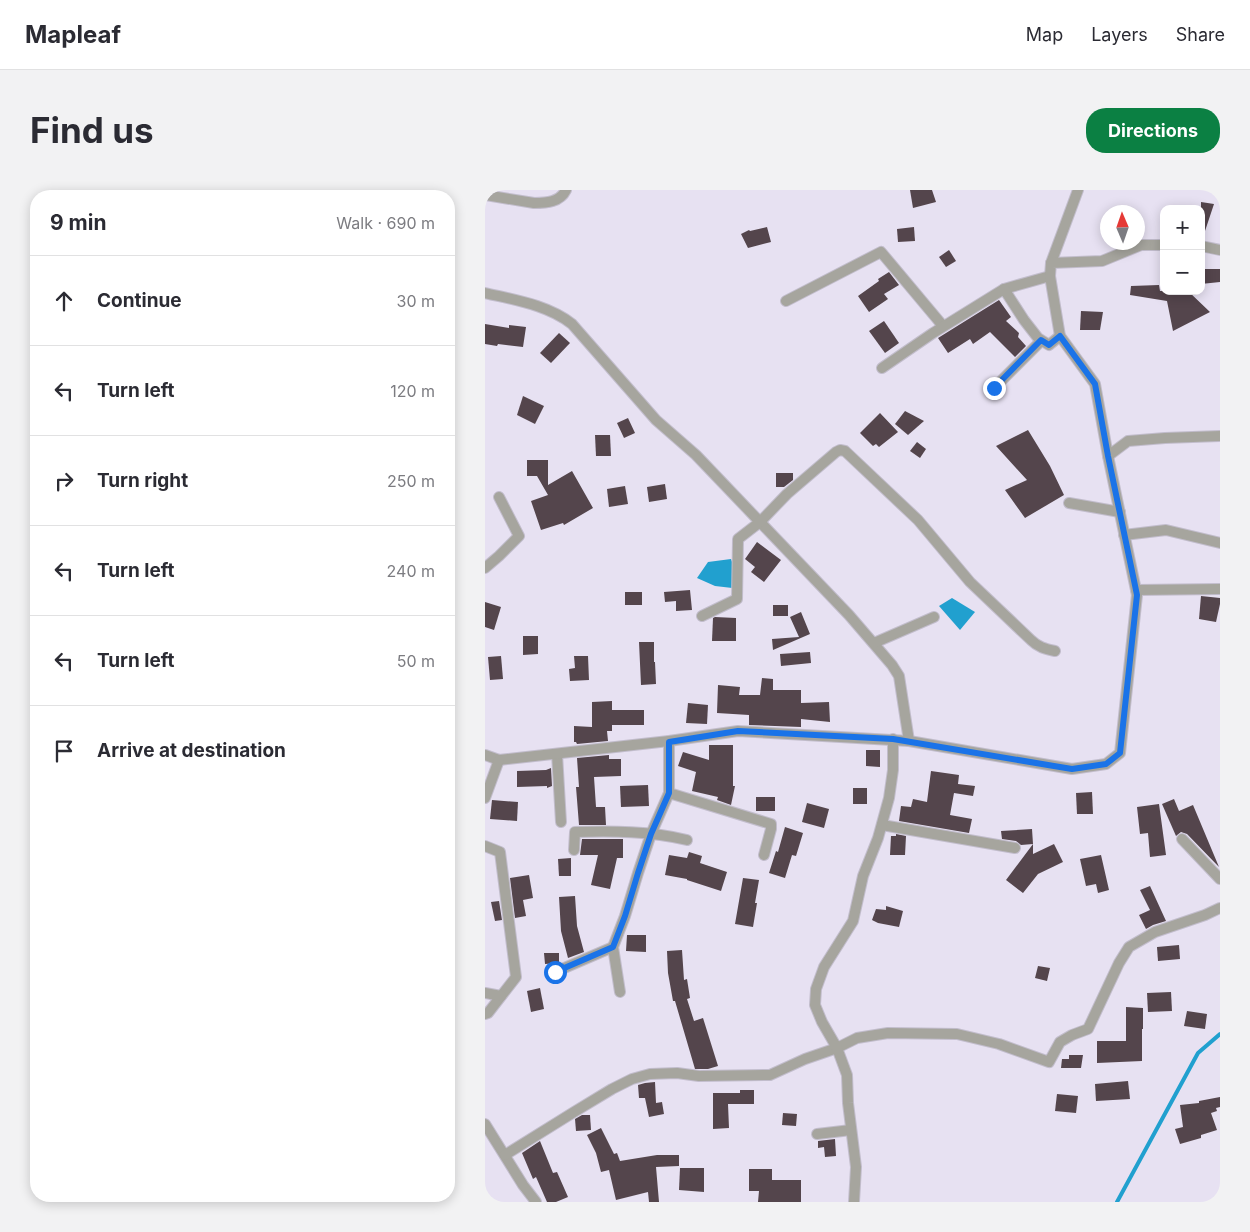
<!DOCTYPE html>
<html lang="en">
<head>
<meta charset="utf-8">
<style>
	:root { --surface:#fff; --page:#f2f2f3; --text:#2b2b33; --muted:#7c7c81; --line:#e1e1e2; --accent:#0b8043 }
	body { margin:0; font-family:Inter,sans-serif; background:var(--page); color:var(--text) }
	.controls { position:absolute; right:15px; top:15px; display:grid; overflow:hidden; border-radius:10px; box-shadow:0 2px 12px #0003 }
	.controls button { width:45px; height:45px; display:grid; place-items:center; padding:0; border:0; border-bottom:1px solid var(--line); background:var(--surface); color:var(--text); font:25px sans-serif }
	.compass { position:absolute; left:615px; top:15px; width:45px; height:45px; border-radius:50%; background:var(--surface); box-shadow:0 2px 12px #0003; rotate:358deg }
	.stop { position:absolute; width:15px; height:15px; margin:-11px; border:4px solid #1a73e8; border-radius:50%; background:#fff }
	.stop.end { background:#1a73e8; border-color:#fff; box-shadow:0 1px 5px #0008 }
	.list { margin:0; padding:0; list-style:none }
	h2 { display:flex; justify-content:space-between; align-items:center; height:65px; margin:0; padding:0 20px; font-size:21px }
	h2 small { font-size:16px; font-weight:400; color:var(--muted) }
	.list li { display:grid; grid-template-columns:32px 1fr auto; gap:15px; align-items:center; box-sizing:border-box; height:90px; padding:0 20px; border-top:1px solid var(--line) }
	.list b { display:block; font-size:19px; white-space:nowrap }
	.list em { font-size:16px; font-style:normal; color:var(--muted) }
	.icon { flex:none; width:28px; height:28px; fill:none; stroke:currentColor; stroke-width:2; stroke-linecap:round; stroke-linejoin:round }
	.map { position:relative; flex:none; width:735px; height:1012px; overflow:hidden; border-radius:20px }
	header { display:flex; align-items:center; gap:30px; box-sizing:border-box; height:70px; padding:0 25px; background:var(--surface); border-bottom:1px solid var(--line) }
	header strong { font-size:24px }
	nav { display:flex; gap:28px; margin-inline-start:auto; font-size:18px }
	.intro { display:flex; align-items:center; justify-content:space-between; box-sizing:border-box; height:120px; padding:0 30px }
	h1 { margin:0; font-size:35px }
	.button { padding:12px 22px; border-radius:20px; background:var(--accent); color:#fff; font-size:18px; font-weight:700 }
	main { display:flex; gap:30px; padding:0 30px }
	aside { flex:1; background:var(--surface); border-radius:20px; box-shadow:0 2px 12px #0003 }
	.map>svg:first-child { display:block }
	.water { fill:#21a0cf }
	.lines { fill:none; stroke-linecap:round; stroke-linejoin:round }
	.stream { stroke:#21a0cf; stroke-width:4 }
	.building { fill:#54454c }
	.street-casing { stroke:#c2bdcc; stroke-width:12 }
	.street { stroke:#a6a59e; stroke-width:10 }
	.route { stroke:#1a73e8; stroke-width:6 }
</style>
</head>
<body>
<header>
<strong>Mapleaf</strong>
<nav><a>Map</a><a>Layers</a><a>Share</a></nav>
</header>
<div class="intro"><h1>Find us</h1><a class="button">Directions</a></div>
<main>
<aside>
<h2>9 min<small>Walk · 690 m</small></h2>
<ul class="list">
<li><svg class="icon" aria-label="ahead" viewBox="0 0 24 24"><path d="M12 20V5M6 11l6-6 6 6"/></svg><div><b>Continue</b></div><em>30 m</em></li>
<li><svg class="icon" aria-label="left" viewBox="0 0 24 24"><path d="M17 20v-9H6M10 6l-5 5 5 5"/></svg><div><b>Turn left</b></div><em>120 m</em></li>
<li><svg class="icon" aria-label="right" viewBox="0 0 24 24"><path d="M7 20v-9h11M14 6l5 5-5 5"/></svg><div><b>Turn right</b></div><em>250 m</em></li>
<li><svg class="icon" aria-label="left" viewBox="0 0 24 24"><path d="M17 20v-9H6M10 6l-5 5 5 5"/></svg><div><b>Turn left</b></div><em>240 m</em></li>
<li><svg class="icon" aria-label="left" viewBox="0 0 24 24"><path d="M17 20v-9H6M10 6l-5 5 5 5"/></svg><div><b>Turn left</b></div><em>50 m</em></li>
<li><svg class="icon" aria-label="arrive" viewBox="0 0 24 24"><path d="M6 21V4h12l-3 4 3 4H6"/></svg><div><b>Arrive at destination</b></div></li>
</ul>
</aside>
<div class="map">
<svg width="735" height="1012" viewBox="0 0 735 1012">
	<rect width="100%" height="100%" fill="#e7e1f2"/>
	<!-- water -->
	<g class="water">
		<polygon points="246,369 256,399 230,396 212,388 223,372"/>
		<polygon points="467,408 490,422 475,440 454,416"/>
	</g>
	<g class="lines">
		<!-- stream -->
		<polyline class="stream" points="632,1012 713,863 735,844"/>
	</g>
	<!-- building -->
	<g class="building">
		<polygon points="425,0 447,0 451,12 428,18"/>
		<polygon points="716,12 729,14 718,47 716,47"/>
		<polygon points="282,37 286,52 263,58 256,44 264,40 265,41"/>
		<polygon points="429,37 430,51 413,52 412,39"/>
		<polygon points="464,60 471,71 461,77 454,67"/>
		<polygon points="716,79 735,79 735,92 716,94"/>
		<polygon points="404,82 414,95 399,104 403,109 384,122 373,106 394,91 393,89"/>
		<polygon points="674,95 675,101 703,101 725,122 688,141 682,111 645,105 646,96"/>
		<polygon points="514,110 526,127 521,131 534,143 533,147 541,156 530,167 505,142 488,154 485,149 463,163 453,148"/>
		<polygon points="596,121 618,122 615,140 595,140"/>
		<polygon points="399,131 414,153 400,163 384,141"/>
		<polygon points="0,134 24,138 24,135 41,137 38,157 13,154 12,156 0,154"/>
		<polygon points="74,143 85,153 66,173 55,163"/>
		<polygon points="38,206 59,216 50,234 32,225"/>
		<polygon points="420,221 439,231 423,245 410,234"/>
		<polygon points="395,223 413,242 394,257 391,254 388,256 375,243"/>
		<polygon points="143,228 150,243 139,248 132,233"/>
		<polygon points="543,240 565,276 579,305 540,328 520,300 542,290 511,256"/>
		<polygon points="110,245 125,245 126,266 111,266"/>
		<polygon points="432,252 441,259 435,268 425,261"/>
		<polygon points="42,270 63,270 63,295 87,281 108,318 79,335 78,333 56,340 46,311 63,305 52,286 42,286"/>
		<polygon points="291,283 308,283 308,290 299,297 291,297"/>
		<polygon points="180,294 182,309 164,312 162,297"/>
		<polygon points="140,296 143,314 124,317 122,299"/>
		<polygon points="272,352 296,370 279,392 266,382 270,377 260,369"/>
		<polygon points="205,400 207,420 191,421 191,411 180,412 179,402"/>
		<rect x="140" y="402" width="17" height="13"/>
		<polygon points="716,406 735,408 735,414 731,432 714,429"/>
		<polygon points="0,412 16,417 9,440 0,437"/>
		<rect x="288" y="415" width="15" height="11"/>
		<polygon points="316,422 325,444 288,460 287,449 314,447 305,427"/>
		<polygon points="230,427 251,428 251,451 227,451 228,428"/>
		<polygon points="38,446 53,446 53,464 38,465"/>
		<polygon points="154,452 169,452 169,472 170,472 171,494 156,495"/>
		<polygon points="325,462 326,473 296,476 295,464"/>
		<polygon points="16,466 18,489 5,490 3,467"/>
		<polygon points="89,466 103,466 104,490 85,491 84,479 90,478"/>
		<polygon points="277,488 288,489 288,500 316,500 316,513 344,512 345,532 316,529 316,537 264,535 264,525 232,523 233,495 255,497 254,505 275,505"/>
		<polygon points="127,511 127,520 159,520 159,535 127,535 127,541 122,541 123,551 92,554 91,552 89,552 89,536 107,537 107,512"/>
		<polygon points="203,513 223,515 222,534 201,533"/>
		<polygon points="224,555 248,555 248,596 250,596 246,615 232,610 233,607 207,601 211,582 193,576 198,562 224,570"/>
		<polygon points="381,560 395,560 395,577 381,576"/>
		<polygon points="124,565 124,569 136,569 136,586 109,587 111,617 120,617 121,635 94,635 91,597 94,597 92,568"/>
		<polygon points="66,578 67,596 62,598 62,596 32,597 32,581 61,580"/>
		<polygon points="446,581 474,585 473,594 490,596 488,606 469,603 465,625 487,629 484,643 414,631 416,616 426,617 428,609 442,612"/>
		<polygon points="163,595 164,616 136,617 135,596"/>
		<rect x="368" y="598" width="14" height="16"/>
		<polygon points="607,602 608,624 592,624 591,603"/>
		<rect x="271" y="607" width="19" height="14"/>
		<polygon points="689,609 694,621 708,615 734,677 702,644 696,642 691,646 677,614"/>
		<polygon points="7,610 33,612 32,631 5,629"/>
		<polygon points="322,613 344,619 339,638 317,632"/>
		<polygon points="674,614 681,665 665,667 663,643 655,644 652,617"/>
		<polygon points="300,637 318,643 311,666 307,665 300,688 284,683 291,661 293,662"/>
		<polygon points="547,639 548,654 536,655 531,651 517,649 516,641"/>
		<polygon points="411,644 421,646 420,665 405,665 406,646 411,646"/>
		<polygon points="97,649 138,649 138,668 132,668 125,699 106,695 113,665 95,665"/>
		<polygon points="548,654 548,664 569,654 578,672 553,684 538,703 521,690"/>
		<polygon points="204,662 217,666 215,673 242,682 236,701 202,690 202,689 180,685 184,665 202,668"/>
		<polygon points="616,665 624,700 613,703 611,694 601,696 595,669"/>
		<polygon points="86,668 86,686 74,686 73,669"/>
		<polygon points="44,685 48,708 38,710 41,726 30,728 25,688"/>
		<polygon points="258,688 274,690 270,713 272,713 268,737 250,734"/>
		<polygon points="665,696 681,731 668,735 661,739 654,725 665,720 655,700"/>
		<polygon points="90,706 92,736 99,762 83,768 76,741 74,707"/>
		<polygon points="14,711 17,730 10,731 6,712"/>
		<polygon points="401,716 418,721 414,737 393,733 387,730 391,719 401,720"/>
		<polygon points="142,745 161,745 161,762 141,761"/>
		<polygon points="694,755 695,769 673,771 672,757"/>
		<polygon points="197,760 199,790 202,789 205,808 202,809 209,831 218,828 233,876 223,879 210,879 190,811 188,811 183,783 182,761"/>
		<polygon points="59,763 74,763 74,773 60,774"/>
		<polygon points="553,776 565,778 562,791 550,788"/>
		<polygon points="55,798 59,819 46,822 42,801"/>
		<polygon points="686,802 687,821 663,822 662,803"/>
		<polygon points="641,817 658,818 658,839 657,839 657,871 612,873 612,851 641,851"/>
		<polygon points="702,821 722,824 720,839 699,836"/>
		<polygon points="584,865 598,865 596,878 576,878 577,869 584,869"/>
		<polygon points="643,891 645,909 611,911 610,894"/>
		<polygon points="170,892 171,913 177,912 179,924 164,927 160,908 154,908 153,895 160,893"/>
		<polygon points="255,900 269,900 269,914 243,914 244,938 228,939 228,903 255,903"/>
		<polygon points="572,904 593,906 591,923 570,921"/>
		<polygon points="735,907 735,917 731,918 732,921 726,923 732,940 716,945 716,948 695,954 690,939 698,937 695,915 714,913 714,911"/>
		<polygon points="298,923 312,924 311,936 297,935"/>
		<polygon points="97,925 105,925 106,940 91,941 90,929"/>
		<polygon points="116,938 129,964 132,963 135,971 172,965 194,965 194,976 171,977 174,1012 164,1012 163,1002 131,1010 124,980 116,982 111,963 102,945"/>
		<polygon points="350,949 351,966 340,967 339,957 333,958 333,951"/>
		<polygon points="55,951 68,983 72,982 83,1007 71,1012 62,1012 51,987 48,989 37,963"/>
		<polygon points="195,978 219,978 219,1002 194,1000"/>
		<polygon points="264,979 287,979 287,990 316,990 316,1012 273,1012 274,1001 264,1001"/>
	</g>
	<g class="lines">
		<defs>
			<g id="street">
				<path d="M0,5l49,8c13,0 26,-1 32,-13"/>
				<polyline points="716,56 735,60"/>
				<polyline points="566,73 593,0"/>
				<polyline points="519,99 565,86"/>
				<path d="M0,103c30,7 63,12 87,31l84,96 40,35 64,67 89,93 43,50 7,11 10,65"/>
				<polyline points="301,111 396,62 458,136"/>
				<polyline points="397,178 448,143 519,99 539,130 553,148 564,155 575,146"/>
				<polyline points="509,198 556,151"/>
				<polyline points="623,266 643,251 680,248 735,246"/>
				<polyline points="584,313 635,322"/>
				<polyline points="639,345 681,340 735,353"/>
				<polyline points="0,378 14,366 34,346 14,307"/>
				<polyline points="651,400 735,399"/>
				<path d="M217,426l35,-17 1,-60 22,-17 27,-28 49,-42 4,-2 5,1 73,69 52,62 61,58c7,7 14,9 24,11"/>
				<polyline points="389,453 449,427"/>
				<polyline points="72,564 76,632"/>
				<polyline points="0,565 14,570 184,551 253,541 424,551 587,579 621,574 635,563 652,405 623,266 610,194 575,146 565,86 566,73 617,71 656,55 679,55"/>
				<polyline points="184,603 286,634 286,639 279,665"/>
				<polyline points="0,608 14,570"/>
				<polyline points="397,635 530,658"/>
				<polyline points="697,649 735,689"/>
				<polyline points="0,656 15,662 31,787 3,823 0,824"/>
				<path d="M89,660l1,-18c38,-1 75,-1 112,8"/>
				<polyline points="70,782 128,757"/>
				<polyline points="135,802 128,757 140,726 153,683 166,644 184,603 184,551"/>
				<polyline points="0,803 16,806"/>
				<polyline points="0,934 38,995 51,1012"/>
				<polyline points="332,944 366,940"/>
				<polyline points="20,965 89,922 127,899 147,889 165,884 192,883 214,886 285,885 320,869 352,858 372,848 403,843 472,844 514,854 564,872 575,852 587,845 603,839 634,773 644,757 670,742 720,725 735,718"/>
				<polyline points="369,1012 371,977 363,913 362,885 352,858 337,832 330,815 331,799 339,777 368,731 378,686 393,648 404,608 408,580 408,549"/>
			</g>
		</defs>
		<!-- street casing -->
		<use href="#street" class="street-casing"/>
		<!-- street -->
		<use href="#street" class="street"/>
	</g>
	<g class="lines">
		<!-- route -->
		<polyline class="route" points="70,782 128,757 140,726 153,683 166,644 184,603 184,552 253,541 408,549 587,579 621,574 635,563 652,405 623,266 610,194 575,146 564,155 556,150 509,198"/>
	</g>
</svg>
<div class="controls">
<button>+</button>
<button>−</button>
</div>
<svg class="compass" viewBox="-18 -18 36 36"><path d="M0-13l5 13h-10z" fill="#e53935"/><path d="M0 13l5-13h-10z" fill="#7c7c81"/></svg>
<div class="stop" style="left:70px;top:782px"></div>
<div class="stop end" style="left:509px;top:198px"></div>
</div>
</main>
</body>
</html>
